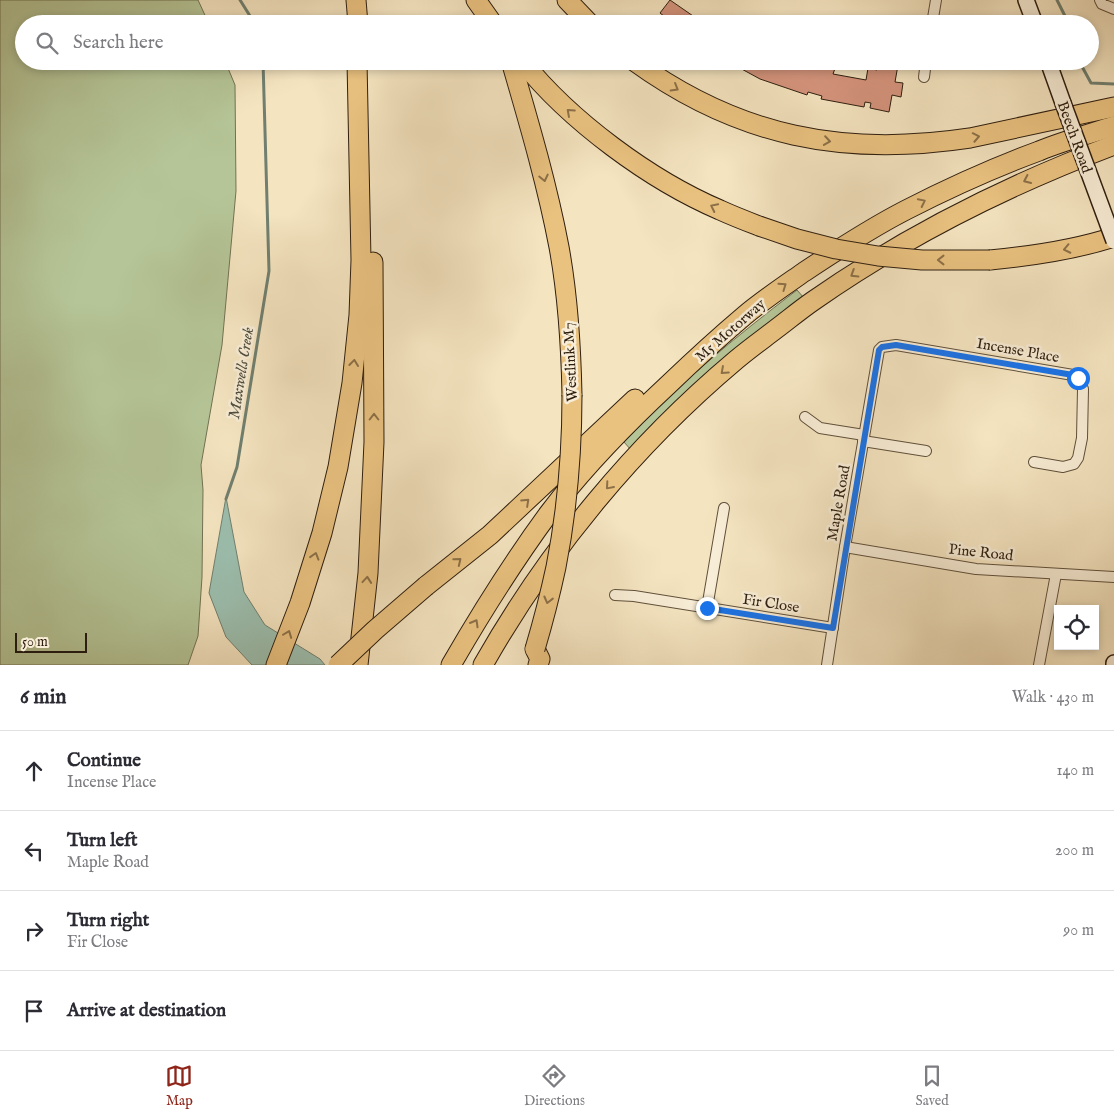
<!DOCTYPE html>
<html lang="en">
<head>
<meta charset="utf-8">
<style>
	:root { --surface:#fff; --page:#f2f2f3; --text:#2b2b33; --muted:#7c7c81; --line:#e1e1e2; --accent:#8f2418 }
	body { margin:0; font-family:"IM FELL English",serif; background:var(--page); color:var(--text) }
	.controls { position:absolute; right:15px; bottom:15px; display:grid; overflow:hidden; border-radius:0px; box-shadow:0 2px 8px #0003 }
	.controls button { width:45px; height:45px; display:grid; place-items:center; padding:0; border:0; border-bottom:1px solid var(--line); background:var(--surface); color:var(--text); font:25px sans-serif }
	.scale { position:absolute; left:15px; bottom:12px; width:72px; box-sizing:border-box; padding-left:5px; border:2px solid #2e1e0f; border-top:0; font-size:14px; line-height:18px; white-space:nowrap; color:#2e1e0f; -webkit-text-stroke:4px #f8edd6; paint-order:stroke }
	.stop { position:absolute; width:15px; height:15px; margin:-11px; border:4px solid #1a73e8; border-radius:50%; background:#fff }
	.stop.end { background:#1a73e8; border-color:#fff; box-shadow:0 1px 5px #0008 }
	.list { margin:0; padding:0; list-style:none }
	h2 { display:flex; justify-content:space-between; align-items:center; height:65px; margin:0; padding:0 20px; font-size:21px }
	h2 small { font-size:16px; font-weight:400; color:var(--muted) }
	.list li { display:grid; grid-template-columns:32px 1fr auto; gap:15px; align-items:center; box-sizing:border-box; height:80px; padding:0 20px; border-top:1px solid var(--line) }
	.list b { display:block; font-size:19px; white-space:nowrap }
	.list p { margin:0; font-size:16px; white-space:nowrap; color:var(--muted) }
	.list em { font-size:16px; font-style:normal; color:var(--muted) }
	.icon { flex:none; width:28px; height:28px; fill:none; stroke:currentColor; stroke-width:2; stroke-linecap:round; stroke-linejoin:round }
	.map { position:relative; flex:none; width:1114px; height:665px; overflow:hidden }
	.search { position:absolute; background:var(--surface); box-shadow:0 2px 8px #0003; left:15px; right:15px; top:15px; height:55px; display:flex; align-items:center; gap:12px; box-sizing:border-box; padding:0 18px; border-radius:28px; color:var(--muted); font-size:19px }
	.sheet { height:385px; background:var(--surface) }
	nav { display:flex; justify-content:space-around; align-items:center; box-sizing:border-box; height:70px; border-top:1px solid var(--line); background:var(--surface); font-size:14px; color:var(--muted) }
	nav a { display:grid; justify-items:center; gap:2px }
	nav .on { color:var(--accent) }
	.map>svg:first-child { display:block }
	.green { fill:#b5c597; stroke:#727253 }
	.water { fill:#9cbfaf; stroke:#707f6f }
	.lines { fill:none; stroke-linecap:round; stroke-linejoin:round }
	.stream { stroke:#707f6f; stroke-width:3 }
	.building { fill:#d4937c; stroke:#2e1e0f }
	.minor-casing { stroke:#60503b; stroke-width:12 }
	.secondary-casing { stroke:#2e1e0f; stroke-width:18 }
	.motorway-casing { stroke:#2e1e0f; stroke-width:21 }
	.minor { stroke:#f8edd6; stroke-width:10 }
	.secondary { stroke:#f8edd6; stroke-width:15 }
	.motorway { stroke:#eac280; stroke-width:19 }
	.secondary-bridge-casing { stroke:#2e1e0f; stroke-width:18; stroke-linecap:butt }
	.motorway-bridge-casing { stroke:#2e1e0f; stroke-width:21; stroke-linecap:butt }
	.secondary-bridge { stroke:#f8edd6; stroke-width:15 }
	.motorway-bridge { stroke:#eac280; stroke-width:19 }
	.oneway { stroke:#8c7048 }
	.route { stroke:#1a73e8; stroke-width:6 }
	.labels { text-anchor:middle; stroke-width:5; stroke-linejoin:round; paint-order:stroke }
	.street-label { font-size:15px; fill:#2e1e0f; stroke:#f8edd6 }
	.water-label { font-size:16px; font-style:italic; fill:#4f4e3f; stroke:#f8edd6 }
</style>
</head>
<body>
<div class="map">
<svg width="1114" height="665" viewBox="0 0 1114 665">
	<rect width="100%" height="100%" fill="#f4e4c0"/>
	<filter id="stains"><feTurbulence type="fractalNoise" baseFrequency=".004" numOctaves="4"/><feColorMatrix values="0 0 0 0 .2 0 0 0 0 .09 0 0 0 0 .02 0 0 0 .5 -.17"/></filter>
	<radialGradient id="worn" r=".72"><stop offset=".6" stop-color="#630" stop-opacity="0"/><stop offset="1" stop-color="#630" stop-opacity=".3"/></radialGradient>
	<!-- green -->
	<g class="green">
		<polygon points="0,0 198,0 209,24 24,24 24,61 225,61 235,85 236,191 222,345 201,465 203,490 202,577 198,636 188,665 0,665"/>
		<path d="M797,290l7,8 -173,152 -7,-8c54,-58 110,-104 173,-152z"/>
	</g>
	<!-- water -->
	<polygon class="water" points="226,497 244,592 265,625 320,659 325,665 252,665 226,637 209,593"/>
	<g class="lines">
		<!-- stream -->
		<g class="stream">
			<polyline points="240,0 255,24"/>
			<polyline points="1057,0 1065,16 1068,24"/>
			<polyline points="1079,61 1091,83 1114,84"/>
			<polyline points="226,499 237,467 269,271 263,61"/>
		</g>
	</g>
	<!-- building -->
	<g class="building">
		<polygon points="670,0 696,18 697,16 707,20 730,24 672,24 668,21 669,20 660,13"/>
		<polygon points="727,61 786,61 795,64 795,62 798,61 839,61 838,64 837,63 833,74 866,80 868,68 877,70 879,62 898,65 895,82 903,83 901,97 892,95 889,112 870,108 871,103 865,102 864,107 821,99 822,96 808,92 807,95 760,79"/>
	</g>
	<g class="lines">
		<defs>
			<g id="minor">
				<polyline points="1100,0 1102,4 1114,9"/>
				<polyline points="932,24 936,0"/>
				<polyline points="924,77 926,61"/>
				<polyline points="805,417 820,428 864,435"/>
				<polyline points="863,441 926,451"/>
				<polyline points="845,547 976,569 1114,577"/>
				<polyline points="615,595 634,596 833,628"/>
				<polyline points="707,608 724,508"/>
				<polyline points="827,665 845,547 879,350 882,347 896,345 1073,375 1078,378 1083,389 1082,438 1078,458 1074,464 1063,467 1034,462"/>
				<polyline points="1039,665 1056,574"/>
			</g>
			<g id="secondary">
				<polyline points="1026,0 1035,24"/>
				<polyline points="1048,61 1063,103"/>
				<polyline points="1114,665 1114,663"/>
			</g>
			<g id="motorway">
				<polyline points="356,0 358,24"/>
				<polyline points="476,0 493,24"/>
				<polyline points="567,0 590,24"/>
				<path d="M511,61c18,62 36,123 48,186 9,49 12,99 13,148"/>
				<path d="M522,61c48,60 128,119 198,149 13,6 26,11 39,16"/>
				<path d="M634,61c105,76 210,96 336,77l144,-31"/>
				<path d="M990,260c42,-4 84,-10 124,-23"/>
				<polyline points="426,586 490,535 635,399"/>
				<polyline points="535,649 540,659 538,665"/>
				<polyline points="276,665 300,603 322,533 338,467 352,383 359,315 361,260 357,61"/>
				<polyline points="358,665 368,573 374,442 373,262"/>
				<path d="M451,665c30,-52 62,-103 98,-152 35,-46 77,-89 120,-129 24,-23 49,-46 75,-68 19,-16 40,-30 60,-44 33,-22 67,-44 102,-62 43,-22 87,-42 133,-59 24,-10 50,-17 75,-25"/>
				<path d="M483,665c65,-115 152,-220 253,-305 13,-11 27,-21 40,-31 12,-9 24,-19 37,-28 93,-65 195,-116 301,-156"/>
			</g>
		</defs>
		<!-- minor casing -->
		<use href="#minor" class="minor-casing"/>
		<!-- secondary casing -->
		<use href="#secondary" class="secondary-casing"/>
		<!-- motorway casing -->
		<use href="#motorway" class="motorway-casing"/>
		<!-- minor -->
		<use href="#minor" class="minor"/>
		<!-- secondary -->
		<use href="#secondary" class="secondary"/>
		<!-- motorway -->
		<use href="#motorway" class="motorway"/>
		<defs>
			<polyline id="secondary-bridge" points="1063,103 1114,241"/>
			<g id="motorway-bridge">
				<polyline points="759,226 797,239 836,249 878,256 922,260 990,260"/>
				<path d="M535,649c8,-27 15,-54 21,-82 11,-56 16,-114 16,-172"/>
				<polyline points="338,665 375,630 426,586"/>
			</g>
		</defs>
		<!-- secondary-bridge casing -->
		<use href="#secondary-bridge" class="secondary-bridge-casing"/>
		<!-- motorway-bridge casing -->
		<use href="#motorway-bridge" class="motorway-bridge-casing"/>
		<!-- secondary-bridge -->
		<use href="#secondary-bridge" class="secondary-bridge"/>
		<!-- motorway-bridge -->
		<use href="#motorway-bridge" class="motorway-bridge"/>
	</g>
	<!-- one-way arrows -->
	<defs><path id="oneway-chevron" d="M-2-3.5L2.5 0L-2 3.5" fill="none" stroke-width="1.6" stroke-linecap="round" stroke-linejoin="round" transform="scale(1.25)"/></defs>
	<g class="oneway">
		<use href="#oneway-chevron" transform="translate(675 88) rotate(30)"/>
		<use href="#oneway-chevron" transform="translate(570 112) rotate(-138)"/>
		<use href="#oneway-chevron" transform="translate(976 137) rotate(-11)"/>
		<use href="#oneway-chevron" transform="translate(827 141) rotate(8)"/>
		<use href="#oneway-chevron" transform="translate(544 178) rotate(77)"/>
		<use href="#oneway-chevron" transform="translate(1027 180) rotate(155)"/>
		<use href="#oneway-chevron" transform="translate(922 202) rotate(-26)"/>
		<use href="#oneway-chevron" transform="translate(714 207) rotate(-154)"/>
		<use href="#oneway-chevron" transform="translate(1067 249) rotate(168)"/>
		<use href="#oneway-chevron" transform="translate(941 260) rotate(180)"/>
		<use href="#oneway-chevron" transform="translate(854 274) rotate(148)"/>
		<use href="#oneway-chevron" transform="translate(783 286) rotate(-35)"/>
		<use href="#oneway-chevron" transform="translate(354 363) rotate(-83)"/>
		<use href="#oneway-chevron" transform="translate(724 371) rotate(138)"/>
		<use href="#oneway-chevron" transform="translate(374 417) rotate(-90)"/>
		<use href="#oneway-chevron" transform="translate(609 486) rotate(131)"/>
		<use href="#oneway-chevron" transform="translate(526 502) rotate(-43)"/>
		<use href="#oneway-chevron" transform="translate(315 556) rotate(-73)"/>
		<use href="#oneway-chevron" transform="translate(458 561) rotate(-39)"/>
		<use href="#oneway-chevron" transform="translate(367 580) rotate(-85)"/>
		<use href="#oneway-chevron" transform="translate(548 600) rotate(104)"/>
		<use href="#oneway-chevron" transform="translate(475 623) rotate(-60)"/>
		<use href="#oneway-chevron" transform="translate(288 634) rotate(-69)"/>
	</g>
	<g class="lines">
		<!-- route -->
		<polyline class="route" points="707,608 833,628 879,350 882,347 896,345 1073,375 1078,378"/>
	</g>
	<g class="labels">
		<!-- street labels -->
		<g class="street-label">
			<text transform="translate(1075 137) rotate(70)" y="5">Beech Road</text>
			<text transform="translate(730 330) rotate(-41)" y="5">M5 Motorway</text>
			<text transform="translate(1018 350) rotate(10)" y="5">Incense Place</text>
			<text transform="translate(570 362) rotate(-93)" y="5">Westlink M7</text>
			<text transform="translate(838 503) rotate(-80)" y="5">Maple Road</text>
			<text transform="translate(981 552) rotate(6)" y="5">Pine Road</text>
			<text transform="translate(771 603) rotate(9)" y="5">Fir Close</text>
		</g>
		<!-- water labels -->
		<g class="water-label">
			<text transform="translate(240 373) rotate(-81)" y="6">Maxwells Creek</text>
		</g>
	</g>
	<rect width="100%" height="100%" filter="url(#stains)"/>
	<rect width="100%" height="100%" fill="url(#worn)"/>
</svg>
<div class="controls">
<button><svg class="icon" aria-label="locate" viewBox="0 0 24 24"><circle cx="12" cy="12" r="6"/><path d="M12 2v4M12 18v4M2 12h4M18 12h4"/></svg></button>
</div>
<div class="scale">50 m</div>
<div class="stop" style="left:1078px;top:378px"></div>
<div class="stop end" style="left:707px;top:608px"></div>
<div class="search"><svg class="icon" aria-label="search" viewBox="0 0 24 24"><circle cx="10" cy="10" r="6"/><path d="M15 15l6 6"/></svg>Search here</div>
</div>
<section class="sheet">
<h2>6 min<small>Walk · 430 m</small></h2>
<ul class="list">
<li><svg class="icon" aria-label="ahead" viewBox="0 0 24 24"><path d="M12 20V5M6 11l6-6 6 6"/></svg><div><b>Continue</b><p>Incense Place</p></div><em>140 m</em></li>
<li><svg class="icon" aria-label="left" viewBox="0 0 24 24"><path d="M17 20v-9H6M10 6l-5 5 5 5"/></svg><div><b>Turn left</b><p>Maple Road</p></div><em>200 m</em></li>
<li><svg class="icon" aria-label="right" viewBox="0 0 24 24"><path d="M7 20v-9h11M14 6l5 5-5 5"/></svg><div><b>Turn right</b><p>Fir Close</p></div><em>90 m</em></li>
<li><svg class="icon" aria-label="arrive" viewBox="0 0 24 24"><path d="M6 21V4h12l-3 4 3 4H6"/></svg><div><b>Arrive at destination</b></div></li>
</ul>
</section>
<nav>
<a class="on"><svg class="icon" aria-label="map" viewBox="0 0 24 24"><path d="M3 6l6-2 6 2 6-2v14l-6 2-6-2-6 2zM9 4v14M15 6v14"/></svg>Map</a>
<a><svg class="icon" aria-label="directions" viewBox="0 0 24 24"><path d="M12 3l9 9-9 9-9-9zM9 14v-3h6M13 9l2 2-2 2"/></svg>Directions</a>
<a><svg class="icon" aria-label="saved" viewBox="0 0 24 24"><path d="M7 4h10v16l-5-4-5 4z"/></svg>Saved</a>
</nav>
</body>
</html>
